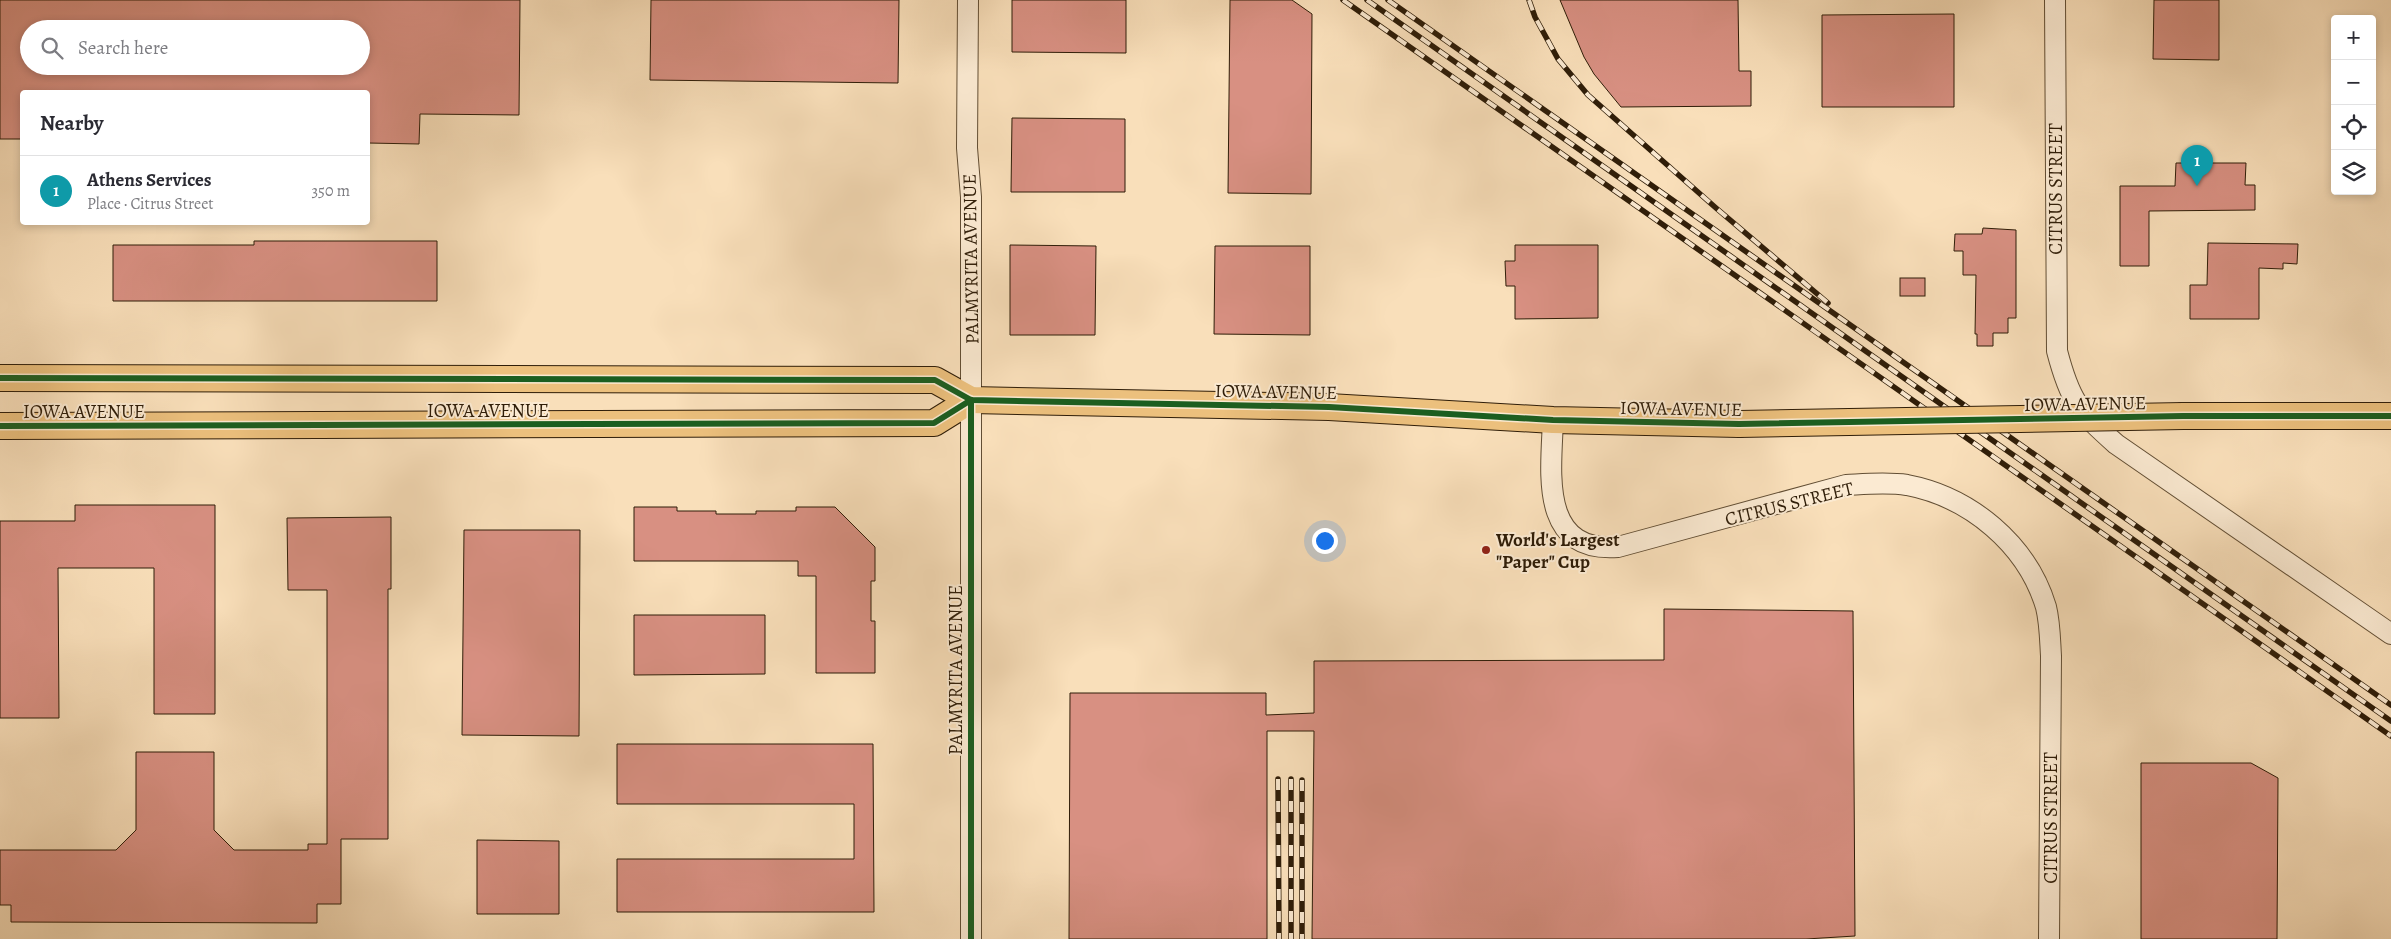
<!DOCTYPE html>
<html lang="en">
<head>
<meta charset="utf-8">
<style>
	:root { --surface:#fff; --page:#f2f2f3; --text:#2b2b33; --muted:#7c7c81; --line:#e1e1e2; --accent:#7c3aed }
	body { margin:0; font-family:Alegreya,serif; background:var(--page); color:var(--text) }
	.controls { position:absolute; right:15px; top:15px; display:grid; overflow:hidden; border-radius:5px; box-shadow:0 2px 8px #0003 }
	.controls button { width:45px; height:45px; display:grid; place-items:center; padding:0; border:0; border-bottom:1px solid var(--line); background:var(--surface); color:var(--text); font:25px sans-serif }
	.you { position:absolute; left:1324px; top:540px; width:18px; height:18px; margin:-12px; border:4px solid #fff; border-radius:50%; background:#1a73e8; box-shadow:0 0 0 8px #1a73e833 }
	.badge { display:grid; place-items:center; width:32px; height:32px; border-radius:50%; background:var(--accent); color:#fff; font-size:16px; font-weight:700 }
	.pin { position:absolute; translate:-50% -41px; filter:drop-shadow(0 1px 2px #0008) }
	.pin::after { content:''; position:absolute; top:26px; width:18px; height:15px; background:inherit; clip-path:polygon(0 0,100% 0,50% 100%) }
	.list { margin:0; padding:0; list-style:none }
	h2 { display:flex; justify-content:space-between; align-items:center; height:65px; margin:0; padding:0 20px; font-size:21px }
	h2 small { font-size:16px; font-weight:400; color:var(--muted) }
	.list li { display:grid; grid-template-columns:32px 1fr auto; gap:15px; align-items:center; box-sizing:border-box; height:70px; padding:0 20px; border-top:1px solid var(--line) }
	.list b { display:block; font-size:19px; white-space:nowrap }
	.list p { margin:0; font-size:16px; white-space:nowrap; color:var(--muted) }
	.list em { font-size:16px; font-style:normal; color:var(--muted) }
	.icon { flex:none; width:28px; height:28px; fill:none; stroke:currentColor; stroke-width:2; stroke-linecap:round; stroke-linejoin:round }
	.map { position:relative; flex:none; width:2391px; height:939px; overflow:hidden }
	.search { position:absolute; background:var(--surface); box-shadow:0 2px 8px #0003; left:20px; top:20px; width:350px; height:55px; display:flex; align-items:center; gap:12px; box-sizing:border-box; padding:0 18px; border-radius:28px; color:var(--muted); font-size:19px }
	.panel { position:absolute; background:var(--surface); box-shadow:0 2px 8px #0003; left:20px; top:90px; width:350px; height:135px; border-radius:5px }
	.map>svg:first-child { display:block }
	.building { fill:#d89082; stroke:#2f1d08; fill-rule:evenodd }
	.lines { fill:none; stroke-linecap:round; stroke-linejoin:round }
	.minor-casing { stroke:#624e34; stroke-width:22 }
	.major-casing { stroke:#2f1d08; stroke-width:28 }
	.minor { stroke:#fbead2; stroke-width:20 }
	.major { stroke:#ecc07d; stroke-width:26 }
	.rail-casing { stroke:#2f1d08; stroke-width:5.5 }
	.rail { stroke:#fbead2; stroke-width:4; stroke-dasharray:11; stroke-linecap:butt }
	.major-bridge-casing { stroke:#2f1d08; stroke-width:28; stroke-linecap:butt }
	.major-bridge { stroke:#ecc07d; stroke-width:26 }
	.cycleway-casing { stroke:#fbead2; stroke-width:9 }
	.cycleway { stroke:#1b5e20; stroke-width:6 }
	.poi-dot { fill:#8f2418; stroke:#fbead2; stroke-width:2 }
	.labels { text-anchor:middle; stroke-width:4; stroke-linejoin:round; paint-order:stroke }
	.street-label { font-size:19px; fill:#2f1d08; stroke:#fbead2 }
	.poi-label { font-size:19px; font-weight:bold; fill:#2f1d08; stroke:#fbead2; text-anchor:start }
</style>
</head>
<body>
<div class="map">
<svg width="2391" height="939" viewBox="0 0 2391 939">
	<rect width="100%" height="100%" fill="#f9dfba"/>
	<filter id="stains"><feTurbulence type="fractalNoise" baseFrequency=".004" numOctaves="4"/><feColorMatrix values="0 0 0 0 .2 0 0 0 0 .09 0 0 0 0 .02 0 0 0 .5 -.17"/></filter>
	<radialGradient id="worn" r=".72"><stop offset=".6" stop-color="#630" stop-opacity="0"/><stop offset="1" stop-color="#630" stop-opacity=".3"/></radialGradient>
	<!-- building -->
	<g class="building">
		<path d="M0,0h520l-1,115 -99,-1 -1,30 -51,-1v-51h-346v47h-22zM29,29h332v37h-332z"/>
		<polygon points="651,0 899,0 898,83 650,80"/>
		<polygon points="1012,0 1126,0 1126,53 1012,52"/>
		<polygon points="1230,0 1292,0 1312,14 1311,194 1228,193"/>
		<polygon points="1560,0 1738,0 1739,71 1751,71 1751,106 1621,107 1594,74 1584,57"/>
		<polygon points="2154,0 2219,0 2219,60 2153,59"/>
		<polygon points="1954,14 1954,107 1822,107 1822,15"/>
		<polygon points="1012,118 1125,119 1125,192 1011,192"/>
		<polygon points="2176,163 2246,163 2245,185 2255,185 2255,210 2149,211 2149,266 2120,266 2120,186 2175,186"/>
		<polygon points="1983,228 2016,230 2016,318 2008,318 2008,333 1993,333 1993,346 1977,346 1977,334 1975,334 1976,275 1963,275 1963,251 1954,251 1955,234 1982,234"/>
		<polygon points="254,241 437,241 437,301 113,301 113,245 254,245"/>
		<polygon points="2208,243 2298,244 2297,264 2283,263 2283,269 2259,268 2259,319 2190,319 2190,285 2207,285"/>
		<polygon points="1010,245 1096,246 1095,335 1010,335"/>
		<polygon points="1515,245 1598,245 1598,318 1515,319 1515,286 1506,286 1505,261 1515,261"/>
		<polygon points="1215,246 1310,246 1310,335 1214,334"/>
		<rect x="1900" y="278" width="25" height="18"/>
		<polygon points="75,505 215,505 215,714 154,714 154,568 58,568 59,718 0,718 0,521 75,521"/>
		<polygon points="634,507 677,507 677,511 716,511 716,514 756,514 756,511 796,511 796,507 835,507 875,547 875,581 871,581 871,621 875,621 875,673 816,673 816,576 798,576 798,561 634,561"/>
		<polygon points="391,517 391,589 388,589 388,839 341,839 341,904 317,904 317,923 11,922 11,905 0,905 0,850 116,850 136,830 136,752 214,752 214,830 234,850 308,850 308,844 327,844 327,590 288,590 287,518"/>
		<polygon points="464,530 580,530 579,736 462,735"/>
		<polygon points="1664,609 1853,611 1855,936 1806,939 1312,939 1314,731 1267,731 1267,939 1069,939 1070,693 1266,693 1266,715 1314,713 1314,661 1664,660"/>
		<polygon points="634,615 765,615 765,674 634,675"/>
		<polygon points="617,744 873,744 874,912 617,912 617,859 854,859 854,804 617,804"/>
		<polygon points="2141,763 2251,763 2278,778 2277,939 2141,939"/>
		<polygon points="477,840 559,841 559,914 477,914"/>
	</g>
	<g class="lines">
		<defs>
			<g id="minor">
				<polyline points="968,0 967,148 971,197 971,939"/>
				<path d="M2055,0l2,351c13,50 21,59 59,93l275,190"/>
				<path d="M1553,420c-2,53 -14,133 65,127l228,-62c20,-1 41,-3 61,0 63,12 120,59 139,122 4,16 4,33 5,49l-2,283"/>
			</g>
			<g id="major">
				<polyline points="0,378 935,380 971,400 1329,407 1553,420 1739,424"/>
				<polyline points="2183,416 2391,416"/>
				<polyline points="0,426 934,423 971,400"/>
			</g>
		</defs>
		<!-- minor casing -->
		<use href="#minor" class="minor-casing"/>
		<!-- major casing -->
		<use href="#major" class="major-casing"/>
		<!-- minor -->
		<use href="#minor" class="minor"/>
		<!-- major -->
		<use href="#major" class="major"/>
		<defs>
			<g id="rail">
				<polyline points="1343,0 2391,736"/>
				<polyline points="1367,0 2391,721"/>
				<polyline points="1388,0 2391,705"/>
				<polyline points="1529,0 1535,17 1558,59 1588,95 1716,208 1828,303"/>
				<polyline points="1278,779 1279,939"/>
				<polyline points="1291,779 1291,939"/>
				<polyline points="1302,780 1302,939"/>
			</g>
		</defs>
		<!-- rail casing -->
		<use href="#rail" class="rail-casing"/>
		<!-- rail -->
		<use href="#rail" class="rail"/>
		<defs>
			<polyline id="major-bridge" points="1739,424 2183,416"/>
		</defs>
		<!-- major-bridge casing -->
		<use href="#major-bridge" class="major-bridge-casing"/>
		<!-- major-bridge -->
		<use href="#major-bridge" class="major-bridge"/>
		<defs>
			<g id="cycleway">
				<polyline points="0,378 935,380 971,400 1329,407 1553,420 1739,424 2183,416 2391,416"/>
				<polyline points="971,400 971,939"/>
				<polyline points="0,426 934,423 971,400"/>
			</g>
		</defs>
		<!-- cycleway casing -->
		<use href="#cycleway" class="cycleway-casing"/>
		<!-- cycleway -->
		<use href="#cycleway" class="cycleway"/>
	</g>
	<!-- markers -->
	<circle class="poi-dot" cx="1486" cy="550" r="5"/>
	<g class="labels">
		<!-- street labels -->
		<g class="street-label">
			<text transform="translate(2055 189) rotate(-90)" y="7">CITRUS STREET</text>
			<text transform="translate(970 259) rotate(-91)" y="7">PALMYRITA AVENUE</text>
			<text transform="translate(1276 391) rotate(1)" y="7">IOWA AVENUE</text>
			<text transform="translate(2085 403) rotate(-1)" y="7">IOWA AVENUE</text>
			<text transform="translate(1681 408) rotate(1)" y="7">IOWA AVENUE</text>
			<text x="488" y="417">IOWA AVENUE</text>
			<text x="84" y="418">IOWA AVENUE</text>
			<text transform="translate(1789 503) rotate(-14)" y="7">CITRUS STREET</text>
			<text transform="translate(955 670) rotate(-90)" y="7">PALMYRITA AVENUE</text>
			<text transform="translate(2050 818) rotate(-90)" y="7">CITRUS STREET</text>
		</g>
		<!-- poi labels -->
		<g class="poi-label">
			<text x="1496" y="546">World's Largest<tspan x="1496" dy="22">"Paper" Cup</tspan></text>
		</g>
	</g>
	<rect width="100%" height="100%" filter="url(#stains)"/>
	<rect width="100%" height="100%" fill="url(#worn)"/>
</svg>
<div class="controls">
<button>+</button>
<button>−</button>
<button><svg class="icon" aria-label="locate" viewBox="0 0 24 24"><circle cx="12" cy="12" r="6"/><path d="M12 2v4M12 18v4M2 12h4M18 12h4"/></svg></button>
<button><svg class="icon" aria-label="layers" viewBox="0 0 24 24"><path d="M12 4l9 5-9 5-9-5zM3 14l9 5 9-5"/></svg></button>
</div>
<div class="you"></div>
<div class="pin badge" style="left:2197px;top:186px;background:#0f9aa8">1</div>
<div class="search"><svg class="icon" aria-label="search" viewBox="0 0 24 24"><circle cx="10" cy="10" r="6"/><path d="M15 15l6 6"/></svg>Search here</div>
<section class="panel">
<h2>Nearby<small></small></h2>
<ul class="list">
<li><span class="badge" style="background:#0f9aa8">1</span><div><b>Athens Services</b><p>Place · Citrus Street</p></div><em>350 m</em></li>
</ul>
</section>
</div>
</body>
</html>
